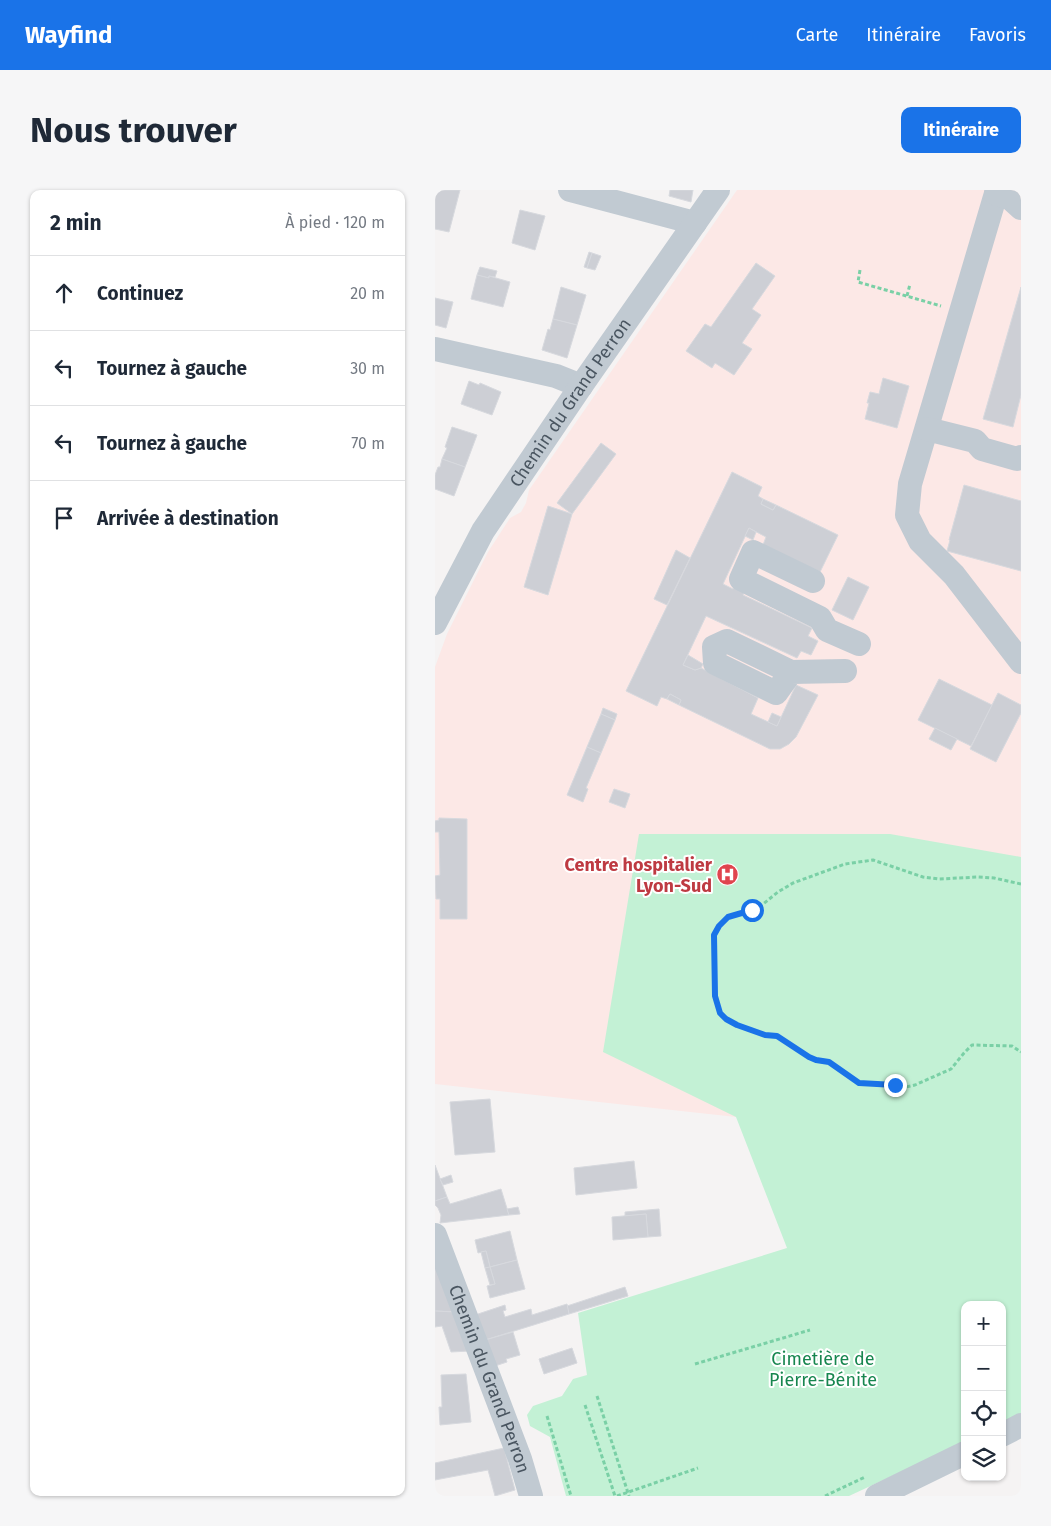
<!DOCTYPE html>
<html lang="fr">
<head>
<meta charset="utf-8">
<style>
	:root { --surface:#fff; --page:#f6f6f7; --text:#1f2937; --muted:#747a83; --line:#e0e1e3; --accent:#1a73e8 }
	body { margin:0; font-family:"Fira Sans",sans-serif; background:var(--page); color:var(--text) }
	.controls { position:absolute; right:15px; bottom:15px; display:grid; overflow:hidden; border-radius:10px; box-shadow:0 1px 4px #0004 }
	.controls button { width:45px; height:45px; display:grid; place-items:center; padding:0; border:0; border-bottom:1px solid var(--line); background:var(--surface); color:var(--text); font:25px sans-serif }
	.stop { position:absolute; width:15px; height:15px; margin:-11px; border:4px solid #1a73e8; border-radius:50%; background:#fff }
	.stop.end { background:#1a73e8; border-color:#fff; box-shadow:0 1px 5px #0008 }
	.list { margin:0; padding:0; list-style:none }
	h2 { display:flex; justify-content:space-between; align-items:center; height:65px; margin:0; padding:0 20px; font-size:21px }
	h2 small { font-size:16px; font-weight:400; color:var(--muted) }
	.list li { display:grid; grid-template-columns:32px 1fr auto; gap:15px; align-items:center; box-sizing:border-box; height:75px; padding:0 20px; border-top:1px solid var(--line) }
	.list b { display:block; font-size:19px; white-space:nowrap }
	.list em { font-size:16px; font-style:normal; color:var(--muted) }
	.icon { flex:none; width:28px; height:28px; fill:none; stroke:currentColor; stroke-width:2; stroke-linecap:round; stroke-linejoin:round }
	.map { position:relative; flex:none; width:586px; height:1306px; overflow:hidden; border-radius:10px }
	header { display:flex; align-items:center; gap:30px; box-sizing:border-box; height:70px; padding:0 25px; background:var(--accent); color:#fff }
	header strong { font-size:24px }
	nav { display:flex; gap:28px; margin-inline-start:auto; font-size:18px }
	.intro { display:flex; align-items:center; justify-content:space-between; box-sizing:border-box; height:120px; padding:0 30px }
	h1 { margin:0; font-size:35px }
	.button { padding:12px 22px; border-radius:10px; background:var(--accent); color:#fff; font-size:18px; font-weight:700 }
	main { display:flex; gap:30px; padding:0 30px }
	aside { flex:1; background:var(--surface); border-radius:10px; box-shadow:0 1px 4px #0004 }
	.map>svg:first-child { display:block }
	.medical { fill:#fce8e6 }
	.green { fill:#c3f1d5 }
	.building { fill:#cdcfd5; stroke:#d7d9de }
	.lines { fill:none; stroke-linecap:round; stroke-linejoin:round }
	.path { stroke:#7ad0a6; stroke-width:3; stroke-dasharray:4 2.5; stroke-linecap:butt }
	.minor { stroke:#c1cad2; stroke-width:24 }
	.route { stroke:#1a73e8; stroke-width:6 }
	.labels { text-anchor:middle; stroke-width:4; stroke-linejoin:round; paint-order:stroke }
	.street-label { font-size:18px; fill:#4a5661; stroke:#fff }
	.health-label { font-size:18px; font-weight:bold; fill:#be3a42; stroke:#fff; text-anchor:end }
	.park-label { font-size:18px; fill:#17864f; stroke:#fff }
</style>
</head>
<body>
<header>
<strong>Wayfind</strong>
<nav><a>Carte</a><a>Itinéraire</a><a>Favoris</a></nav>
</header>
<div class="intro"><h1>Nous trouver</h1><a class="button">Itinéraire</a></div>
<main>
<aside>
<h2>2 min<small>À pied · 120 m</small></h2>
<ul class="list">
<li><svg class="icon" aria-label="ahead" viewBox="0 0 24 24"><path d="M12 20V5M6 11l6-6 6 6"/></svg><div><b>Continuez</b></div><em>20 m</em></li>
<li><svg class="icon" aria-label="left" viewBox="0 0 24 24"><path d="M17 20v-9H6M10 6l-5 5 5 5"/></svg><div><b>Tournez à gauche</b></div><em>30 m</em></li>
<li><svg class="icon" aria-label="left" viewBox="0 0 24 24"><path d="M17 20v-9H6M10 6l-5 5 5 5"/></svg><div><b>Tournez à gauche</b></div><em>70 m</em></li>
<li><svg class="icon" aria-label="arrive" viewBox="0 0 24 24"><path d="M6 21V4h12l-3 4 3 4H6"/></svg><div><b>Arrivée à destination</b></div></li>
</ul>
</aside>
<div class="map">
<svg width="586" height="1306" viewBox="0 0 586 1306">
	<rect width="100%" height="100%" fill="#f5f3f3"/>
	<!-- medical -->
	<polygon class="medical" points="302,0 586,0 586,955 301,927 0,894 0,477 12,444 53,362 75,328 86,322 91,313 94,300"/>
	<!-- green -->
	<polygon class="green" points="204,644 455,644 586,667 586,1225 567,1234 567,1115 530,1115 530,1252 414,1306 131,1306 115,1247 95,1236 92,1225 98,1216 127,1206 138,1189 152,1185 143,1123 352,1058 301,927 168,862"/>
	<!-- building -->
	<g class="building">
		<polygon points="0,0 25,0 14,42 0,39"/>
		<polygon points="235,0 258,0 256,12 234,6"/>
		<polygon points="85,20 110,26 100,60 77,53"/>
		<polygon points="154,62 157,63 152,78 149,77"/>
		<polygon points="157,63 166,66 160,80 152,78"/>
		<polygon points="321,73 340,86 317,119 326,125 307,153 317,159 299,185 280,173 277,178 251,161 270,134 276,137"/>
		<polygon points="45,77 62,81 60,87 54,86 54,88 42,85"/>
		<polygon points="42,85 54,88 54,86 75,92 68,117 36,109"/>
		<polygon points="126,97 151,105 142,135 118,129"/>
		<polygon points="586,97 586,205 578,237 548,229"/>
		<polygon points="0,108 18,112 11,138 0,135"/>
		<polygon points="118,129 142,135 132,168 107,160 113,139 115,140"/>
		<polygon points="448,188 474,196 462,238 430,229 434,213 432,213 435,202 444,204"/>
		<polygon points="34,191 44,195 45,193 66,202 57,225 26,214"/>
		<polygon points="17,237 42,245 30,277 7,269 12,258 10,257"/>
		<polygon points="166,253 181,264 137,324 122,313"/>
		<polygon points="7,269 30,277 19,306 0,299 0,285 3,277 5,277"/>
		<polygon points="297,282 327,297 323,306 328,309 326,314 338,320 341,315 403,345 385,382 328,355 331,347 314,338 288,394 298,399 301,392 311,397 308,405 377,438 373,446 383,451 376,465 366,461 362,468 271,426 248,475 260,480 266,478 323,508 316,524 342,536 361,495 383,505 361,547 354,554 345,559 335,559 244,515 246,510 235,504 232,509 226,507 222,516 191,501"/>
		<polygon points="529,295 586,311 586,381 512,361 515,350 514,350"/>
		<polygon points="328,309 341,315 338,320 326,314"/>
		<polygon points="113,316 137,324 113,405 89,397"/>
		<polygon points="314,338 321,342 318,350 310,346"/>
		<polygon points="241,360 255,368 232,415 219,409"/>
		<polygon points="413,387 434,397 418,430 397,420"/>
		<polygon points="253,465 268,474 266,478 260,480 248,475"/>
		<polygon points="504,489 557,515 536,556 483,530"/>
		<polygon points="563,503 586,515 586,523 561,572 535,559"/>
		<polygon points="235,504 246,510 244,515 232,509"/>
		<polygon points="168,518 182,524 180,530 166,524"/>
		<polygon points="337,523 346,527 342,536 333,532"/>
		<polygon points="166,524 180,530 166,563 152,557"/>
		<polygon points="500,538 522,549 516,560 494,549"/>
		<polygon points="152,557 166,563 151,598 153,599 148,612 132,605"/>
		<polygon points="179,599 195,604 190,618 174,612"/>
		<polygon points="4,628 32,629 32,729 5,729 5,709 1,709 0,686 5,685 4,642 0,642 0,631 4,630"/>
		<polygon points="55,909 60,962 20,965 15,912"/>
		<polygon points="199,971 202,998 141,1005 139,978"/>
		<polygon points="0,975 12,1007 0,1011"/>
		<polygon points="16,985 18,992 8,995 5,989"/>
		<polygon points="66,999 74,1025 5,1033 6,1025 3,1018 0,1015 0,1011 12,1007 15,1014"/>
		<polygon points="83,1017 85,1024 74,1025 72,1019"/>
		<polygon points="224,1019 226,1046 213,1047 211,1024 190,1026 190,1022"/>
		<polygon points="211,1024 213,1047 178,1050 177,1027"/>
		<polygon points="75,1041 82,1070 55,1077 51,1061 43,1063 40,1050"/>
		<polygon points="51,1061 55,1077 50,1078 46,1062"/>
		<polygon points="0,1068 20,1122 0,1121"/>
		<polygon points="82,1070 90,1099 55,1108 52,1096 60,1094 55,1077"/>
		<polygon points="55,1077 60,1094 55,1095 50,1078"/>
		<polygon points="190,1097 193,1106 134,1124 132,1116"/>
		<polygon points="132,1114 134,1124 50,1150 40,1125 70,1115 71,1120 68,1121 70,1127 96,1119 97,1125"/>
		<polygon points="0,1121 20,1122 35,1161 16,1162 7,1136 0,1137"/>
		<polygon points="78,1142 85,1165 71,1169 72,1172 60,1176 50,1150"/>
		<polygon points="137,1158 142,1173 109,1184 104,1169"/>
		<polygon points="31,1184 36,1232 5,1235 4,1217 7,1217 6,1185"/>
		<polygon points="69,1258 80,1300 60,1306 53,1280 0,1290 0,1273"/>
	</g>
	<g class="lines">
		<!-- path -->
		<g class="path">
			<polyline points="425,80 423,92 506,116"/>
			<polyline points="472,106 475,94"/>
			<polyline points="586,694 559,688 543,687 504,689 488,687 438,670 410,674 358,693 343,702 328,714 317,720 293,727 284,736 279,745 280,806 285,823 291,829 302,835 330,845 342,846 374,867 381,870 394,872 424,893 471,897 480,895 516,879 529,863 537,855 577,856 586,862"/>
			<polyline points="260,1174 375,1140"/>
			<polyline points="162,1206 194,1306"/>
			<polyline points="150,1215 180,1306"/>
			<polyline points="112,1226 136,1306"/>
			<polyline points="182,1306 263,1278"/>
			<polyline points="390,1306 430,1287"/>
		</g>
		<!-- minor -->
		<g class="minor">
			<polyline points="135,0 260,33"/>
			<polyline points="562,0 475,294 472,325 485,351 519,385 586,472"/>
			<polyline points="561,4 575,8 586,18"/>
			<polyline points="0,159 121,186 146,196"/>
			<polyline points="492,239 540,251 547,259 582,269 586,267"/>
			<polyline points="378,391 318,362 306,389 385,428 392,440 424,454"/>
			<path id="s1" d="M0,433l48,-92 98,-145 137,-196"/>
			<polyline points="356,482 341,503 280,473 279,457 292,451 356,482 410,481"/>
			<path id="s2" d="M0,1045l85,224 11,37"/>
			<polyline points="567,1245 586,1235"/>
			<polyline points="442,1306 530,1263"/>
		</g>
	</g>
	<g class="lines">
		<!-- route -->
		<polyline class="route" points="317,720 293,727 284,736 279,745 280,806 285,823 291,829 302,835 330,845 342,846 374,867 381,870 394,872 424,893 460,895"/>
	</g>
	<!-- icons -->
	<defs>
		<symbol id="hospital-disc" viewBox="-11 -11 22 22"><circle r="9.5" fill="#e0444e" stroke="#fff"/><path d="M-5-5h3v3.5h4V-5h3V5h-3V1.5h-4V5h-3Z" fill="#fff"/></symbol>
	</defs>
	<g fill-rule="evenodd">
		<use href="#hospital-disc" x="280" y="672" width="25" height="25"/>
	</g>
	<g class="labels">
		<!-- street labels -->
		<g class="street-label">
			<text dy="6" stroke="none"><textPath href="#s1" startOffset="259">Chemin du Grand Perron</textPath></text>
			<text dy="6" stroke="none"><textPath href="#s2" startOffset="154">Chemin du Grand Perron</textPath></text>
		</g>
		<!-- health labels -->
		<g class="health-label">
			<text x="277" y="681">Centre hospitalier<tspan x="277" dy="21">Lyon-Sud</tspan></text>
		</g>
		<!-- park labels -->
		<g class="park-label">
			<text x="388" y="1175">Cimetière de<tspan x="388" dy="21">Pierre-Bénite</tspan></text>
		</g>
	</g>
</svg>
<div class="controls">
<button>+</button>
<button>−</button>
<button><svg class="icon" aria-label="locate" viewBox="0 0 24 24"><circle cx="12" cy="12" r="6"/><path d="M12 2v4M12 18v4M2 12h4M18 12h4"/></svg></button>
<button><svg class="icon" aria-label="layers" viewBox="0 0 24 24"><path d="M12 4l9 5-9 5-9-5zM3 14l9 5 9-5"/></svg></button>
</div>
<div class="stop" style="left:317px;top:720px"></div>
<div class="stop end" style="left:460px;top:895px"></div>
</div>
</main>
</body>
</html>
